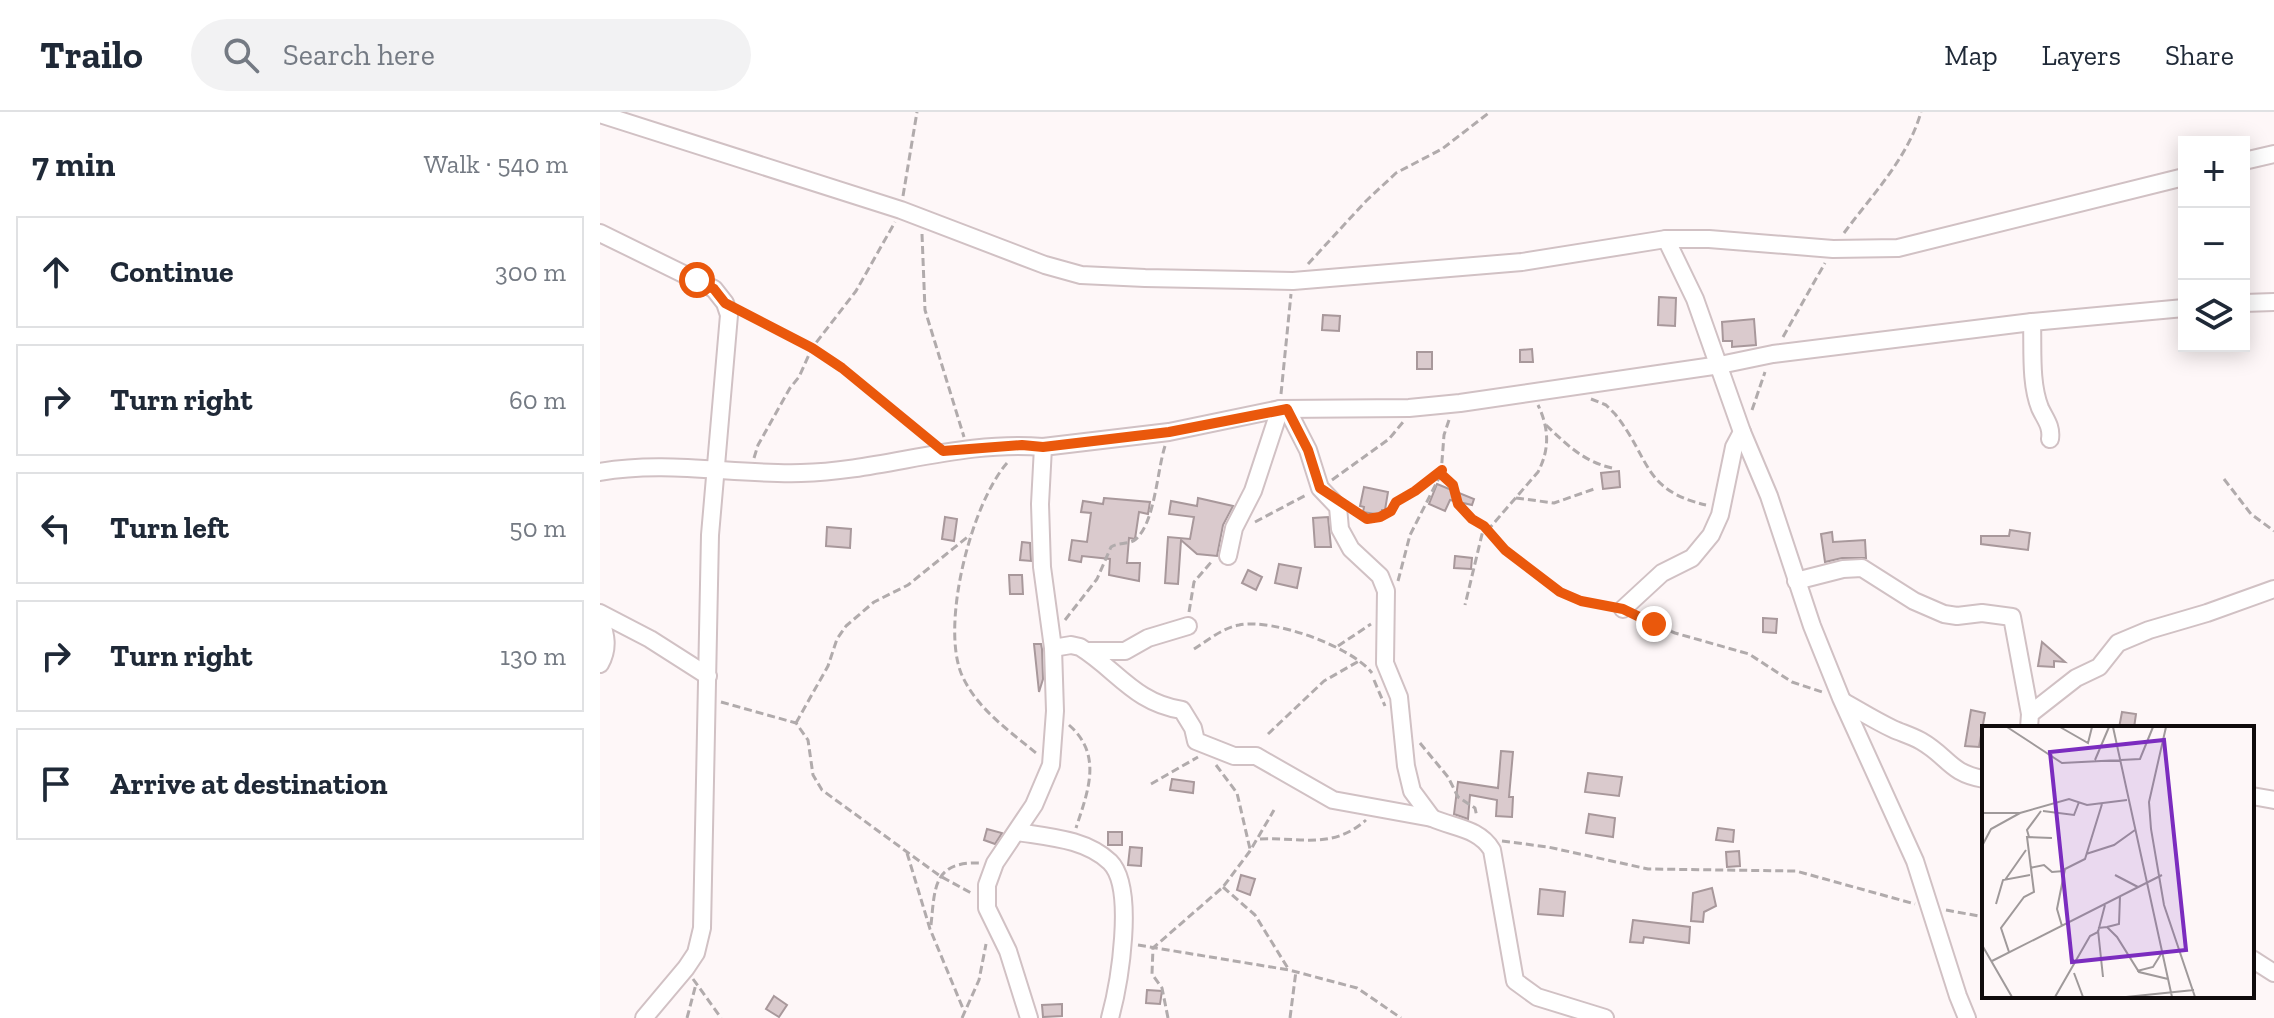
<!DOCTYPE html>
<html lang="en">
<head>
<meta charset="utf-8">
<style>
	:root { --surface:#fff; --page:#f2f2f3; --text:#1f2937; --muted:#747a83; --line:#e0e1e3 }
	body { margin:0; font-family:"Zilla Slab",serif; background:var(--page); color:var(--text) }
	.controls { position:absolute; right:24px; top:24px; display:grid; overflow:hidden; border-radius:0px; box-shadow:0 4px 20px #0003 }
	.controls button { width:72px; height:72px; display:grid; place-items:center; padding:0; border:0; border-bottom:2px solid var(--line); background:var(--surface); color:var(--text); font:40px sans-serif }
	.stop { position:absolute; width:24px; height:24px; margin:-18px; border:6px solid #ea580c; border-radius:50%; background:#fff }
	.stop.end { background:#ea580c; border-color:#fff; box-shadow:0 2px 8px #0008 }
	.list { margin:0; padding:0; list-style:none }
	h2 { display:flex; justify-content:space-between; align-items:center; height:104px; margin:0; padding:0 32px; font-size:34px }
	h2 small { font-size:26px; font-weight:400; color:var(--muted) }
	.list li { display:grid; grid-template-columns:52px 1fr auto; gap:24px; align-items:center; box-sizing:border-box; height:112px; margin:0 16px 16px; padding:0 16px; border:2px solid var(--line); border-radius:0px }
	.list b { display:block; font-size:30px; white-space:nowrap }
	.list em { font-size:26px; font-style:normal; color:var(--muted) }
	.icon { flex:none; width:44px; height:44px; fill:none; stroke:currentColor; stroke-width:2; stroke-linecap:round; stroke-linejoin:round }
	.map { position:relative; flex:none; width:1674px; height:906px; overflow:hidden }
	header { display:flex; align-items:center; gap:48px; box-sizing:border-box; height:112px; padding:0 40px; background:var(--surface); border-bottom:2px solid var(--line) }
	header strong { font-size:38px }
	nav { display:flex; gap:44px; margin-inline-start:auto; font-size:28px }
	.search { width:560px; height:72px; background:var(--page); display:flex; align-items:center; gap:20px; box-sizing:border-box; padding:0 28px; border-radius:44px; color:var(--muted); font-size:30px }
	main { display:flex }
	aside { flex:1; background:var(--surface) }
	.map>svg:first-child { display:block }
	.building { fill:#dacacd; stroke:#a8989b; stroke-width:2 }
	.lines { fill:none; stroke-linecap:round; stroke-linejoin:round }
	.street-casing { stroke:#d1c1c4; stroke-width:20 }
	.path { stroke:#b1abac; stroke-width:3; stroke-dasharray:8 4; stroke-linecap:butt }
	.street { stroke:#fff; stroke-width:16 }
	.route { stroke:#ea580c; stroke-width:10 }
	.inset-road { fill:none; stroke:#9f999a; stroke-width:2 }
	.view { fill:#7b2cbf; fill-opacity:0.15; stroke:#7b2cbf; stroke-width:4 }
	.inset-edge { fill:none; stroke:#100b0c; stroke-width:4 }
</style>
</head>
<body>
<header>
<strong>Trailo</strong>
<div class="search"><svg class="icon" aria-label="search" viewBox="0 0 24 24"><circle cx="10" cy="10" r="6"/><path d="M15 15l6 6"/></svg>Search here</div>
<nav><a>Map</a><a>Layers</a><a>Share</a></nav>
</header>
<main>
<aside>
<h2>7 min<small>Walk · 540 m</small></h2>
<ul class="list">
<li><svg class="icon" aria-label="ahead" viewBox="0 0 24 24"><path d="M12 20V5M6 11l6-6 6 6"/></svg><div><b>Continue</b></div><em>300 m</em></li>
<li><svg class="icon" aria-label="right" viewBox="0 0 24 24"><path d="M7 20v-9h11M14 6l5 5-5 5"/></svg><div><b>Turn right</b></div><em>60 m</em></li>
<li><svg class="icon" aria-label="left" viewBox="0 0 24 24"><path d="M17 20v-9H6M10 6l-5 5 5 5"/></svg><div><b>Turn left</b></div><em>50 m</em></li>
<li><svg class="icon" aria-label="right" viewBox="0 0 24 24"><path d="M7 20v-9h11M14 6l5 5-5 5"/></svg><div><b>Turn right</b></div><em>130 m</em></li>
<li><svg class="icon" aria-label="arrive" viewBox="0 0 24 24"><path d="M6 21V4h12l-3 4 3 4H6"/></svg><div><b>Arrive at destination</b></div></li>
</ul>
</aside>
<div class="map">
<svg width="1674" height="906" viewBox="0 0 1674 906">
	<rect width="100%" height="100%" fill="#fef7f8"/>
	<!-- building -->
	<g class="building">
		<polygon points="1059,185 1076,186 1075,214 1058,213"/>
		<polygon points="723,203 740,204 739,219 722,218"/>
		<polygon points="1154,207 1156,233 1132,235 1132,229 1123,229 1122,210"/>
		<polygon points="932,237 933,250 920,250 920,238"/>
		<rect x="817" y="240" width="15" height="17"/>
		<polygon points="1019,359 1020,375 1003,377 1001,361"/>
		<polygon points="837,372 874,387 872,393 850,388 845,399 829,392"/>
		<polygon points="764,375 788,380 785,398 782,398 781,403 763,400 764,395 760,394"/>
		<polygon points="504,386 550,390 548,402 539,400 535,427 529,426 527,451 540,451 539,469 509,463 510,447 482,444 481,450 469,448 472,428 487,430 491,401 481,400 483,389 503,392"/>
		<polygon points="598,386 633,394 623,413 617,444 597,442 581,428 578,472 565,471 568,425 590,427 594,405 569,402 571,389 597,394"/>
		<polygon points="345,405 357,407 354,429 342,427"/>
		<polygon points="728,405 731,435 715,435 713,406"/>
		<polygon points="227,415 251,417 250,436 226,434"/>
		<polygon points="1410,418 1430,421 1428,438 1381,432 1381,424 1409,424"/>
		<polygon points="1232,420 1233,430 1265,428 1266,446 1242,446 1225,450 1221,422"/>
		<polygon points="422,430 430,431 431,449 420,448"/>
		<polygon points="855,444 872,446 871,457 854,456"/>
		<polygon points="679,452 701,456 697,476 675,471"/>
		<polygon points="648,458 662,465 656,478 642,471"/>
		<polygon points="409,463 422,463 423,482 410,482"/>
		<polygon points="1163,506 1177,507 1176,521 1163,520"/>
		<polygon points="1442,530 1465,550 1454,549 1454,555 1438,554"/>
		<polygon points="434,532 441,532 442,537 443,567 439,580"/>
		<polygon points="1371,598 1385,601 1379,635 1365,634"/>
		<polygon points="1522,600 1536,602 1534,616 1519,616"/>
		<polygon points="901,639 913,640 909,685 913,685 912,705 896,704 897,688 870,683 868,707 854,702 858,670 898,676"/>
		<polygon points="988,661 1022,665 1019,684 985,680"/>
		<polygon points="572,667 594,670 593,681 570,678"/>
		<polygon points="989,702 1015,706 1013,725 986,721"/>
		<polygon points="1118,716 1134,718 1133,730 1116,728"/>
		<polygon points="387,717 402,721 395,732 384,728"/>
		<rect x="508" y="720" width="14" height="13"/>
		<polygon points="530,735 542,736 541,754 528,753"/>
		<polygon points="1139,739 1140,754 1127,755 1126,740"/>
		<polygon points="641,763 655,767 650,783 637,778"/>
		<polygon points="1112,776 1116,794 1104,800 1103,810 1091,809 1093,781"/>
		<polygon points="940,777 965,780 963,804 938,802"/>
		<polygon points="1033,808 1090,815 1089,831 1044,825 1043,831 1030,830"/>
		<polygon points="547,878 562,879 560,892 546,891"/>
		<polygon points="174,884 187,893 179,905 166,897"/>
		<polygon points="462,892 462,904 443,905 442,893"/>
	</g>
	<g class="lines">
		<defs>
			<g id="street">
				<polyline points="0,2 301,98 445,153 481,163 545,166 693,169 922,150 1066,127 1109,127 1233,137 1298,136 1584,65"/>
				<polyline points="1644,49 1674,42"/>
				<polyline points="0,121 114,177 125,191 129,203 110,423 102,816 96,841 86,856 44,906"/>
				<polyline points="1066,127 1095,187 1142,320 1169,384 1212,514 1241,586 1315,749 1358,884 1367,906"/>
				<polyline points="1644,191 1674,190"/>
				<path d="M1432,210c1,27 -2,61 8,86 5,11 12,18 10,31"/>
				<polyline points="687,297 708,338 720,376 738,395 740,417 751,437 780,464 786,479 785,551 799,585 806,654 812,679 832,706"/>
				<path d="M0,360c66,-12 135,3 201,1 82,-2 158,-33 242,-26l126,-15 111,-23 129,-1 51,-5 260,-38 53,-11 259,-32 152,-14"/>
				<polyline points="628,444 634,416 653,379 680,297"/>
				<polyline points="1196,469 1243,457 1262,456 1314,489 1344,502 1357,504 1382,501 1412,505 1430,602"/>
				<polyline points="1023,497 1062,461 1092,446 1111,423 1120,403 1134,335 1142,320"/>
				<polyline points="0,501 50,527 108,564"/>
				<path d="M0,506c6,17 9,30 0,46"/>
				<path d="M453,536l18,-3 9,2c37,23 55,56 102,63l11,18 3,13 38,15h22l77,44 99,18c22,10 47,10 60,32l23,131 22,16 68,21"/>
				<polyline points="487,539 525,539 548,526 588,514"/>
				<path d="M1244,590c16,9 32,19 49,27 9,4 19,7 28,12 28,16 28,32 63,38"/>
				<polyline points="1429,616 1430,602 1476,566 1499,555 1518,531 1549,518 1607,501 1674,477"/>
				<polyline points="1652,684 1674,688"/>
				<path d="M418,720c31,5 68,7 92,30 26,26 9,123 0,156"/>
				<polyline points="1652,847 1674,861"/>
				<polyline points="429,906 408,839 387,796 387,773 395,751 434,693 451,653 455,599 453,536 442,455 440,392 443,335"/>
			</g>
		</defs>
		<!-- street casing -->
		<use href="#street" class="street-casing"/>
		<!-- path -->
		<g class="path">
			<polyline points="303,84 317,0"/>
			<path d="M1244,121c28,-38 64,-75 77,-121"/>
			<polyline points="322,122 325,198 364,325"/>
			<polyline points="708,152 766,89 796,61 842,37 890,0"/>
			<polyline points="143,201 212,236 242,256 331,329"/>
			<polyline points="1183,225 1225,151"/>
			<polyline points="681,282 691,182"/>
			<path d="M991,287l15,6 9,9c36,45 27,76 91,91"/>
			<polyline points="1152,298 1165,260"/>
			<path d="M849,308l-5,15 -3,39c15,11 9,16 17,29 6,10 16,17 26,23l-19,79"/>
			<path d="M946,313c20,19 38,37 66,43"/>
			<polyline points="154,346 158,333 190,276 199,265 212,236 256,179 295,110"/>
			<path d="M407,351c-35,40 -66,158 -46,210 14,34 47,57 75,80"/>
			<polyline points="1624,367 1651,402 1674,419"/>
			<polyline points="732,368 789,327 803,310"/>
			<polyline points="916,386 954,391 997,376"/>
			<path d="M754,400c22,13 28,7 42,-10 4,-5 15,-8 21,-12 9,-6 17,-14 25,-20"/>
			<polyline points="655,410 708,382"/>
			<path d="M884,414c15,23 62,62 88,72 12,5 24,4 37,7"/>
			<path d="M887,419l51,-59c12,-23 11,-44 0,-67"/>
			<polyline points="798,469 810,423 841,362"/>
			<polyline points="589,500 594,470 613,448"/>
			<polyline points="1038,505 1075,521 1149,542 1192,570 1222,580"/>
			<path d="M465,508l32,-41 14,-32c8,-5 18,-2 25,-8 19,-17 21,-68 29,-93"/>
			<polyline points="738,534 771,512"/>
			<path d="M594,537c14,-9 29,-21 45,-24 33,-7 112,21 133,48"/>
			<polyline points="774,568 785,594"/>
			<polyline points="121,590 196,611 208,628 213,663 222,678 340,764 373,782"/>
			<polyline points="196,611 228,554 237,527 246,514 274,490 308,473 370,423"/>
			<path d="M469,613c34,30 19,66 7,103"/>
			<polyline points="668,622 724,569 759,549"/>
			<polyline points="820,631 848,665 858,685 875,696 877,705"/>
			<polyline points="616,653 637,681 650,737"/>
			<polyline points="551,672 598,645"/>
			<path d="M660,727c41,-2 72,11 106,-19"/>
			<polyline points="902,729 948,735 1048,757 1196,759 1315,792"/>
			<polyline points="307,741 330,817 364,899"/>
			<polyline points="623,775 655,803 689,858"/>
			<polyline points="1346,798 1384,805"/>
			<path d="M331,813c4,-38 2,-64 50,-62"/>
			<polyline points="538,833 689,858 757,876 801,906"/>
			<polyline points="93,867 121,906"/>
			<polyline points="87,906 96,872"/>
			<polyline points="362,906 379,868 386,832"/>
			<polyline points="568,906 562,876 552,862 553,836 623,775 650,739 674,698"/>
			<polyline points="690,906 696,859"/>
		</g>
		<!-- street -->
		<use href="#street" class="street"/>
	</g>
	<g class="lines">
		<!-- route -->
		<polyline class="route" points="97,168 114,177 125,191 212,236 242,256 343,339 422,333 443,335 569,320 687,297 708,338 720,376 767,407 780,405 791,399 796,390 815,379 842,358 841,362 853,373 858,392 872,407 884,414 905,438 960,480 981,489 1023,497 1054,512"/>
	</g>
	<!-- overview -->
	<g transform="translate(1382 614)">
		<rect width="272" height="272" fill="#fef7f8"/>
		<path class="inset-road" d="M25,1l55,36 78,-4 13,-32M78,1l28,16 4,-16M131,1l59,270M184,1l-17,75 2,27 13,76 31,92M113,34l14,-33M61,85l31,4 5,-13M0,87h38M47,111l-2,-7 14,-19M0,120l9,-17 29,-16 49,-14 18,6 40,-5M104,128l28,-9 21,-15M48,142l14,-3 8,7 12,-1M133,149l23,12M23,154l21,-30M14,178l7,-24 27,-5M80,200l-5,-17 8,-40 20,-10 17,-55M125,201l12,-3 1,-28M116,202l9,-1 10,10 22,35 29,7M116,204l5,47M0,219l30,52M27,226l-8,-24 23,-31 10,-5 -7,-55 25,1M10,235l170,-86M155,245l16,-4 8,-13M92,247l9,24M73,271l35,-61 8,-4 7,-27M144,271l68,-7"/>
		<path class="view" d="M182,14l22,210 -114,12 -22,-210z"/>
		<rect width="272" height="272" class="inset-edge"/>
	</g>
</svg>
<div class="controls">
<button>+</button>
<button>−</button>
<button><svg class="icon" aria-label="layers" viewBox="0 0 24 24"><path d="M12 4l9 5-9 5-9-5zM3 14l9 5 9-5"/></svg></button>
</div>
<div class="stop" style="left:97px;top:168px"></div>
<div class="stop end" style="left:1054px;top:512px"></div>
</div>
</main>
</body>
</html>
